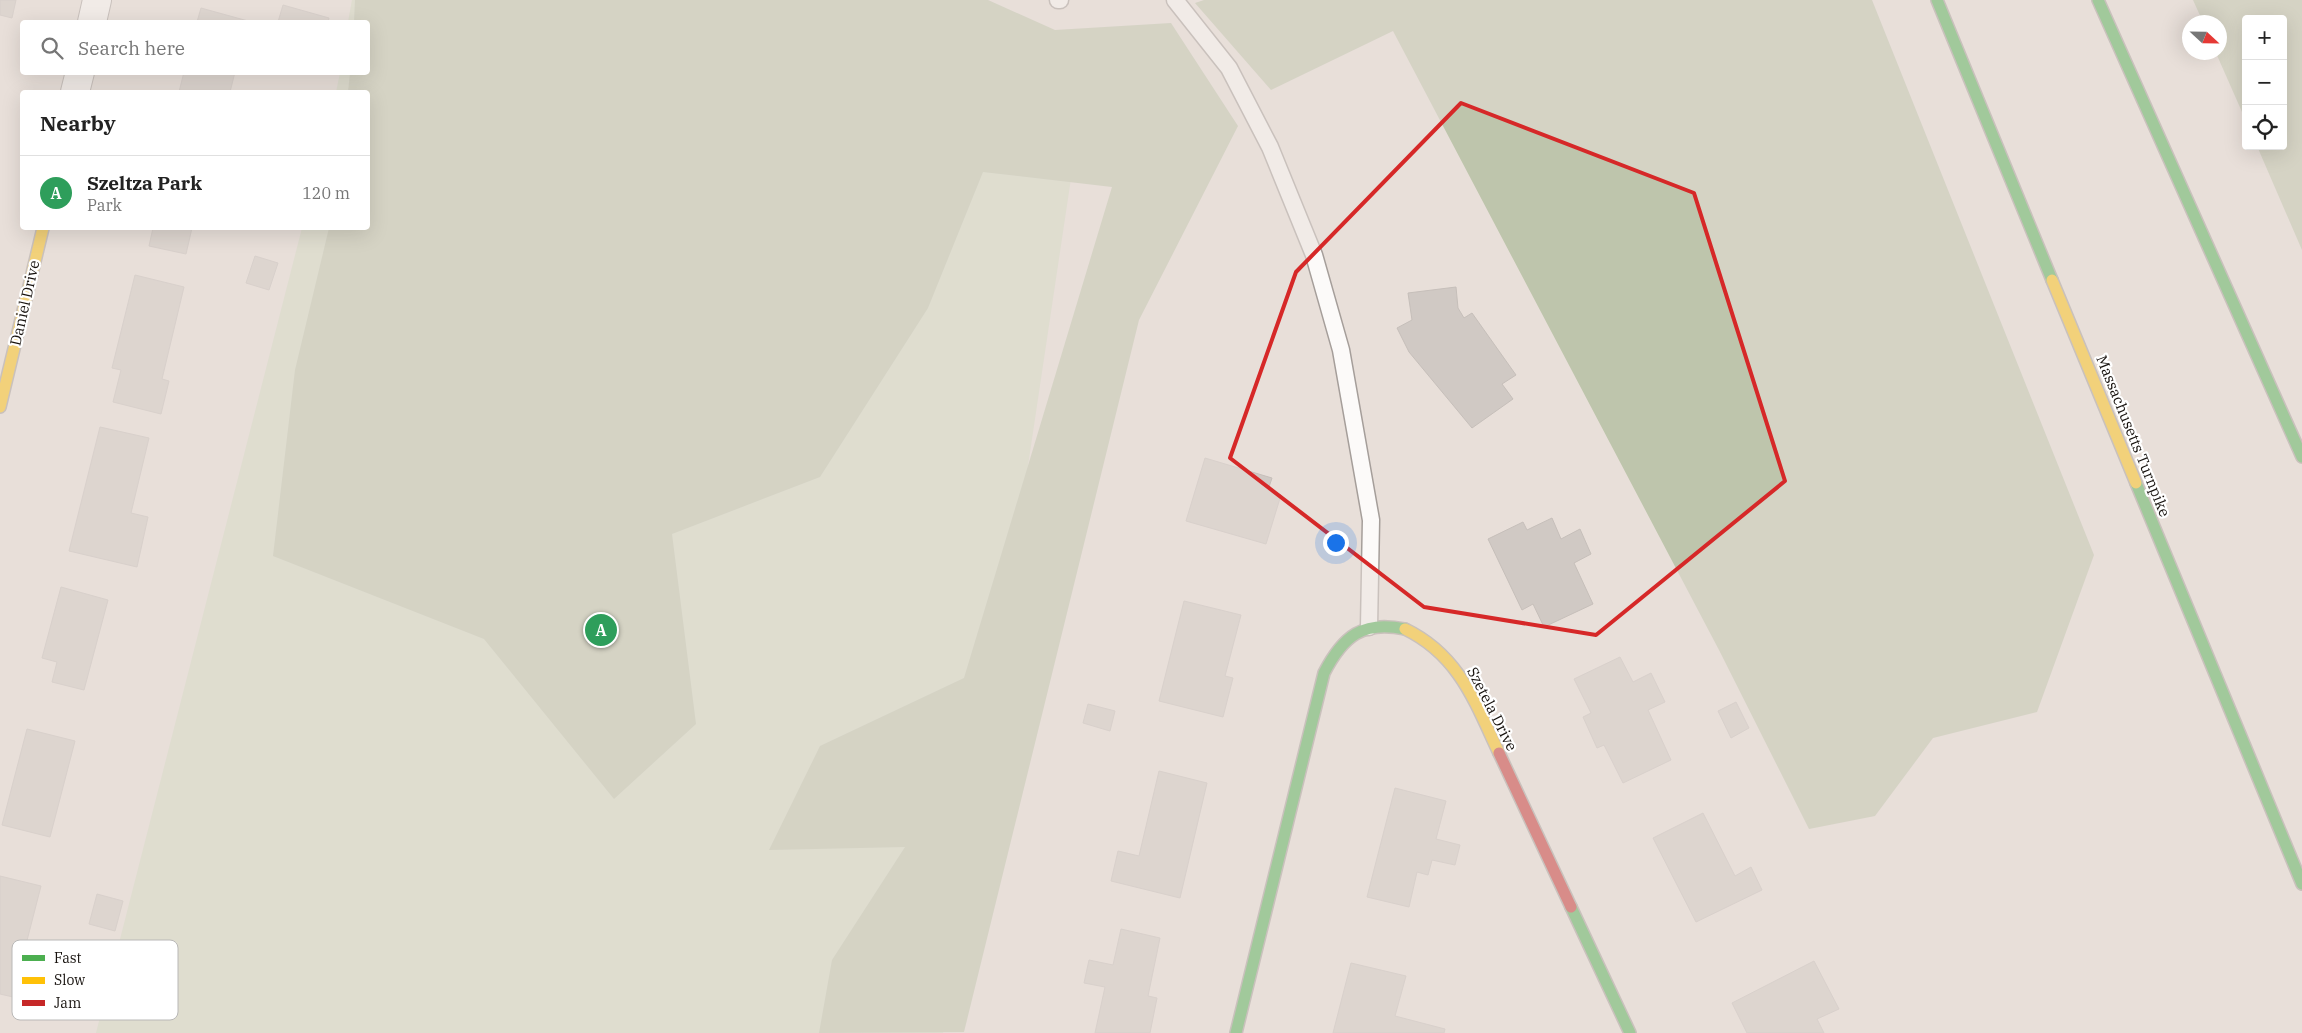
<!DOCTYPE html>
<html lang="en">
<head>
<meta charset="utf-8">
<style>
	:root { --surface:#fff; --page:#f6f6f6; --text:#222; --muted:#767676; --line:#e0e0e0; --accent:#605a55 }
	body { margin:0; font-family:"IBM Plex Serif",serif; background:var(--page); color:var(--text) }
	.controls { position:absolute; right:15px; top:15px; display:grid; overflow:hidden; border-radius:5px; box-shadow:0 5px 20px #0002 }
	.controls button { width:45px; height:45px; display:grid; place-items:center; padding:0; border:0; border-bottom:1px solid var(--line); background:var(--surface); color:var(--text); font:25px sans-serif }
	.compass { position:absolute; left:2182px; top:15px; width:45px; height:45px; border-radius:50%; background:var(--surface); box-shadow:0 5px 20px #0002; rotate:112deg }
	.you { position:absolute; left:1335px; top:542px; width:18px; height:18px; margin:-12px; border:4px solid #fff; border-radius:50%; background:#1a73e8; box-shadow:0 0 0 8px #1a73e833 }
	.badge { display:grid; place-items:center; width:32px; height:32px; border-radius:50%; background:var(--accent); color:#fff; font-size:16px; font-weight:700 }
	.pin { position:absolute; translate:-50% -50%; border:2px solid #fff; box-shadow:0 1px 5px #0006 }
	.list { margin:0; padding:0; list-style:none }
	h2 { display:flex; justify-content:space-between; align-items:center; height:65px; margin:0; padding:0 20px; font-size:21px }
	h2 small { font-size:16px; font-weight:400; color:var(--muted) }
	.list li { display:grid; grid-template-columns:32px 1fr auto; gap:15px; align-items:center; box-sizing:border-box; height:75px; padding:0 20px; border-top:1px solid var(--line) }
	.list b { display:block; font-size:19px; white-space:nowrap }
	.list p { margin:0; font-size:16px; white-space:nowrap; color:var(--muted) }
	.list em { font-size:16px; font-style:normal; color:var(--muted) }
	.icon { flex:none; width:28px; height:28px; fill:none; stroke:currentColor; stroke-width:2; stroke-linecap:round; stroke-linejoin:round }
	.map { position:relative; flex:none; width:2302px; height:1033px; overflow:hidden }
	.search { position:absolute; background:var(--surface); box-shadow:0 5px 20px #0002; left:20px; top:20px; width:350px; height:55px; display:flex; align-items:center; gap:12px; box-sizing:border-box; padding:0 18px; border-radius:5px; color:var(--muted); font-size:19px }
	.panel { position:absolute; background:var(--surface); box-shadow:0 5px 20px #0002; left:20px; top:90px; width:350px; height:140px; border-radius:5px }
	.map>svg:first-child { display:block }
	.green { fill:#d4dbc4 }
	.forest { fill:#bec5ac }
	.building { fill:#d0c9c4; stroke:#c6bfba }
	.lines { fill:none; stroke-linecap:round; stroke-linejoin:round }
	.lane-casing { stroke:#a59e9a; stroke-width:19 }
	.street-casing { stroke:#a59e9a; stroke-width:30 }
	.fast-casing { stroke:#a59e9a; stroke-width:14 }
	.slow-casing { stroke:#a59e9a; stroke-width:14 }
	.jam-casing { stroke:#a59e9a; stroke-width:14 }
	.lane { stroke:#fcfaf9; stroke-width:16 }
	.street { stroke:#fcfaf9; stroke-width:28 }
	.fast { stroke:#4caf50; stroke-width:11 }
	.slow { stroke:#ffc107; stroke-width:11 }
	.jam { stroke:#c62828; stroke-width:11 }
	.marked { fill:none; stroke:#d62828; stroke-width:4; stroke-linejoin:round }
	.labels { text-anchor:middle; stroke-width:4.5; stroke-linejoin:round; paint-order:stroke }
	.street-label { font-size:15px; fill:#17120e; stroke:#fff }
	.key { fill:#fff; stroke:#b9b8b7; stroke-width:1 }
	.key-label { font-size:14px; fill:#17120e }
</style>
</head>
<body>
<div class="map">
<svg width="2302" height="1033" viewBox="0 0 2302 1033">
	<rect width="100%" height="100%" fill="#e8dfd9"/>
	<!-- green -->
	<polygon class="green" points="352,0 750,0 1085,85 943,1033 96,1033 302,228 368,228 368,92 336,92 340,73 368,72 368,22 348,22"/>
	<!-- forest -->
	<g class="forest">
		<polygon points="355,0 988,0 1055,30 1171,23 1238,126 1139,320 964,1032 819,1033 832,960 905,847 769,850 820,746 964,678 1112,187 983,172 928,308 820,477 672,534 696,724 614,799 484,639 273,556 295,370 329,228 368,228 368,92 348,92 350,73 368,72 368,22 354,22"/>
		<polygon points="1204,0 1872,0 2094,555 2037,712 1933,738 1875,816 1809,829 1719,650 1393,31 1271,90 1195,3"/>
		<polygon points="2193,0 2302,0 2302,250 2257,146 2283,146 2283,19 2246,19 2246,121 2216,53 2220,52 2220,22 2203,22"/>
	</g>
	<!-- building -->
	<g class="building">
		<polygon points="0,0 16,0 12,18 0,15"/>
		<polygon points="283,5 329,18 328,22 278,22"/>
		<polygon points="201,8 248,21 247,22 197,22"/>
		<polygon points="184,72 235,72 230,92 179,92"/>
		<polygon points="153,228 192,228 186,254 149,246"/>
		<polygon points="255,256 278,263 269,290 246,283"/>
		<polygon points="135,275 184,287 162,379 169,381 161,414 113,402 121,370 112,368"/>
		<polygon points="1456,287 1458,308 1464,318 1472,313 1516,375 1502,384 1513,399 1472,428 1409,352 1397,328 1412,320 1408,293"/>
		<polygon points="100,427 149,438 131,513 148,517 137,567 69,551"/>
		<polygon points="1205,458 1272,478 1268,490 1281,495 1266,544 1186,521"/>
		<polygon points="1552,518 1561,539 1580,529 1591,554 1574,563 1593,604 1544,627 1533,604 1522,610 1488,539 1523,522 1527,530"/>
		<polygon points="61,587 108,600 84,690 52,682 57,662 42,658"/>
		<polygon points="1184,601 1241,615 1225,676 1233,678 1223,717 1159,701"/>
		<polygon points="1620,657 1633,682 1651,673 1665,702 1648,710 1671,760 1623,783 1604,745 1597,748 1583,717 1591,713 1574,679"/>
		<polygon points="1736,702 1749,728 1731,738 1718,711"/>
		<polygon points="1088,704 1115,711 1110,731 1083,723"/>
		<polygon points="27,729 75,741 50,837 2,825"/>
		<polygon points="1159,771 1207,783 1180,898 1111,881 1118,851 1139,856"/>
		<polygon points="1395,788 1446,801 1436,839 1460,845 1455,865 1432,860 1428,875 1417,872 1409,907 1367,897"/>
		<polygon points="1703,813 1735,876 1751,867 1762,890 1696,922 1653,838"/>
		<polygon points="0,876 41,886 23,956 34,959 29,979 19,976 13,997 0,994"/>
		<polygon points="97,894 123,901 115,931 89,924"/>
		<polygon points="1121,929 1160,938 1148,996 1157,998 1150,1033 1095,1033 1105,987 1084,983 1089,960 1113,965"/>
		<polygon points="1814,961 1839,1009 1817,1019 1824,1033 1747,1033 1732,1003"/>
		<polygon points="1351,963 1406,976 1395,1016 1445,1029 1444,1033 1333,1033"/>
	</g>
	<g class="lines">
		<defs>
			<g id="lane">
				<polyline points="1058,0 1060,0"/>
				<polyline points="1175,0 1229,68 1270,147 1314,255 1341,350 1371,520 1369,627"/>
			</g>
			<g id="street">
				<polyline points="92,22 97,0"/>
				<polyline points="75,92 80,72"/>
			</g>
			<g id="fast">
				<polyline points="1937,0 2052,280"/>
				<polyline points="2098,0 2302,457"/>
				<polyline points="2136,483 2302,884"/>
				<polyline points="1571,907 1630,1033"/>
				<path d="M1236,1033l88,-360c19,-37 39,-53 81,-44"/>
			</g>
			<g id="slow">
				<polyline points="2052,280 2136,483"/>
				<polyline points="0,407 43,228"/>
				<path d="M1405,629c54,26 70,73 94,124"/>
			</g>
			<polyline id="jam" points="1499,753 1571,907"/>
		</defs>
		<!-- lane casing -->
		<use href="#lane" class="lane-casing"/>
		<!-- street casing -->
		<use href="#street" class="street-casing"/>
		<!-- fast casing -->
		<use href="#fast" class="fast-casing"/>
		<!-- slow casing -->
		<use href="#slow" class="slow-casing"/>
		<!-- jam casing -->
		<use href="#jam" class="jam-casing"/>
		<!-- lane -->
		<use href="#lane" class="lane"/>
		<!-- street -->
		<use href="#street" class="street"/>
		<!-- fast -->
		<use href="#fast" class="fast"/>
		<!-- slow -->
		<use href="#slow" class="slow"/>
		<!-- jam -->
		<use href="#jam" class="jam"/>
	</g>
	<!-- marked area -->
	<path d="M0 0H2302V1033H0ZM1461,103l233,90 91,288 -189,154 -172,-28 -194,-149 66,-186z" fill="#e8dfd9" fill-opacity=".55" fill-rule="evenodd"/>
	<path class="marked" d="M1461,103l233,90 91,288 -189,154 -172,-28 -194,-149 66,-186z"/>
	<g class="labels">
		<!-- street labels -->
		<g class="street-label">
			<text transform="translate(25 303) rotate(-77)" y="5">Daniel Drive</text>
			<text transform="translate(2133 436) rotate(68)" y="5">Massachusetts Turnpike</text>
			<text transform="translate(1492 709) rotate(63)" y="5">Szetela Drive</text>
		</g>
	</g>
	<!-- legend -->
	<rect x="12" y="940" width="166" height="80" rx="8" class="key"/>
	<rect x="22" y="955" width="23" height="6" fill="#4caf50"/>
	<rect x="22" y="977" width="23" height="7" fill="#ffc107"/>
	<rect x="22" y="1000" width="23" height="6" fill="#c62828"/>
	<g class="key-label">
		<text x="54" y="963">Fast</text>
		<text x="54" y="985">Slow</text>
		<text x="54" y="1008">Jam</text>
	</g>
</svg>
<div class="controls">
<button>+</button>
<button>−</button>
<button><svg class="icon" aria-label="locate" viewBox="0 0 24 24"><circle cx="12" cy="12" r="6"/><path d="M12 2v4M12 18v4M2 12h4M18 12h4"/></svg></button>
</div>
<svg class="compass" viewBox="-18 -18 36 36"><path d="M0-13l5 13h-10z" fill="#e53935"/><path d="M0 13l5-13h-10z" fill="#767676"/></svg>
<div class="you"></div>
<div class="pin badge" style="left:601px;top:630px;background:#2e9e5b">A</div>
<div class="search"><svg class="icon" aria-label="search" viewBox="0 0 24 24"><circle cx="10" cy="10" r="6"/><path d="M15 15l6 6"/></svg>Search here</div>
<section class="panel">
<h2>Nearby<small></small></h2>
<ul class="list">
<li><span class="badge" style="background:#2e9e5b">A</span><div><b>Szeltza Park</b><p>Park</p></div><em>120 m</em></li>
</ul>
</section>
</div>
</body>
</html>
